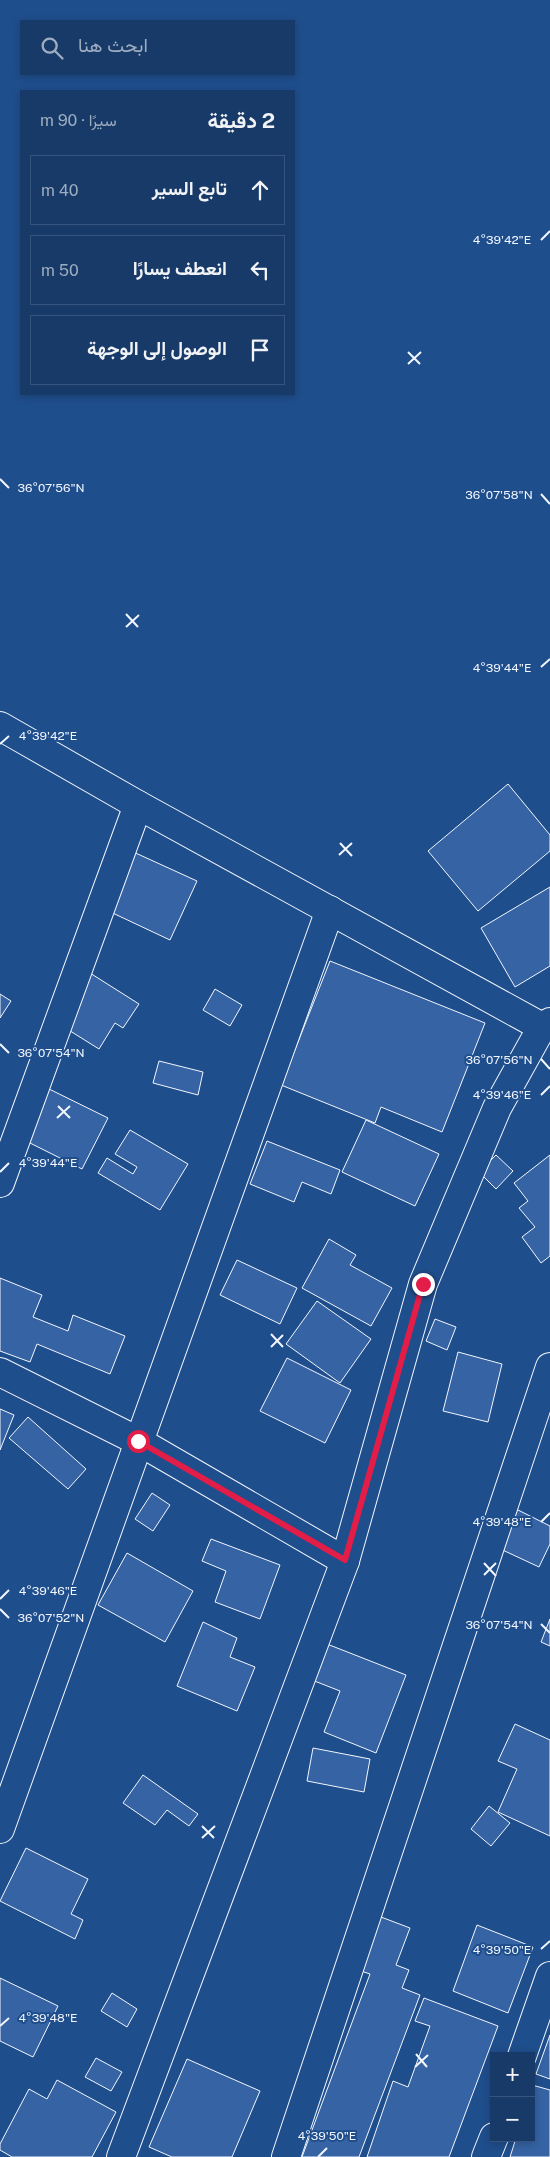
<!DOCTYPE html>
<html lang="ar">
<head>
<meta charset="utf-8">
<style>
	:root { --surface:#173a69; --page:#20416f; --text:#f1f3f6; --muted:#9eadc0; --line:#36547d }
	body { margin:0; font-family:"Public Sans",Vazirmatn,sans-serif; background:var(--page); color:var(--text); direction:rtl }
	.controls { position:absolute; right:15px; bottom:15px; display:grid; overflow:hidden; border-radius:0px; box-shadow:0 2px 8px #0003 }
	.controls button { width:45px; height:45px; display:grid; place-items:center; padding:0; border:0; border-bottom:1px solid var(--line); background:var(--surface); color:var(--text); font:25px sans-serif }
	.stop { position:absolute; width:15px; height:15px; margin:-11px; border:4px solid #e11d48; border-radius:50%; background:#fff }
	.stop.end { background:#e11d48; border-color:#fff; box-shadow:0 1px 5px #0008 }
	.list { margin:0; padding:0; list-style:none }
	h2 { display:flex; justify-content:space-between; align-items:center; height:65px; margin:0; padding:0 20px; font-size:21px }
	h2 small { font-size:16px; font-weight:400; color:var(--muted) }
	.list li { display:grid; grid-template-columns:32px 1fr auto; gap:15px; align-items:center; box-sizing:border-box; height:70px; margin:0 10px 10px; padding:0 10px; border:1px solid var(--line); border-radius:0px }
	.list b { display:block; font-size:19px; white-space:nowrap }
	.list em { font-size:16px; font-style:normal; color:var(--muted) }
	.icon { flex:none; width:28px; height:28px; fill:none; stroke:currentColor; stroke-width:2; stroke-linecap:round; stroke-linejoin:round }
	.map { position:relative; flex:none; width:550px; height:2157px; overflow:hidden; direction:ltr }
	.search { position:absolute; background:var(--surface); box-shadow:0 2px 8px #0003; left:20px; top:20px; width:275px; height:55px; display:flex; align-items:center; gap:12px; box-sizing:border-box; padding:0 18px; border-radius:0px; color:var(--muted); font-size:19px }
	.panel { position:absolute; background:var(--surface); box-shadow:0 2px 8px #0003; left:20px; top:90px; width:275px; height:305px; border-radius:0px; direction:rtl }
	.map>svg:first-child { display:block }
	.building { fill:#3563a3; stroke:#f2f6ff }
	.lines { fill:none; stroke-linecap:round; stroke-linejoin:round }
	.minor-casing { stroke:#f2f6ff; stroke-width:30 }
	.minor { stroke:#1f4e8c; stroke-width:28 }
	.route { stroke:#e11d48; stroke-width:6 }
	.ticks { fill:none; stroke:#f2f6ff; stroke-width:2 }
	.ticks-label { font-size:12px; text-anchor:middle; fill:#f2f6ff; stroke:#1f4e8c; stroke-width:4; stroke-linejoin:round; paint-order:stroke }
</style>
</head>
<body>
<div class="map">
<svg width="550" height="2157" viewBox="0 0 550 2157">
	<rect width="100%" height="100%" fill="#1f4e8c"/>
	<!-- building -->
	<g class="building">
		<polygon points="508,784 550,835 550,851 478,911 428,851"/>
		<polygon points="129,850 197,881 170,940 102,908"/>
		<polygon points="550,887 550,966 515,987 481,928"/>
		<polygon points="330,961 485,1023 442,1132 381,1107 375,1123 281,1085"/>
		<polygon points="90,973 139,1004 123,1028 115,1023 99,1049 59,1024"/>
		<polygon points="215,989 242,1005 230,1026 203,1010"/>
		<polygon points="0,994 11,1001 0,1018"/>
		<polygon points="159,1061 203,1072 198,1095 153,1083"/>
		<polygon points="45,1087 108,1118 82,1169 20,1138"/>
		<polygon points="366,1120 439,1154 415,1206 342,1172"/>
		<polygon points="130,1130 188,1164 160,1210 98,1173 107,1158 133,1174 137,1167 115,1154"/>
		<polygon points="267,1141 340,1170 331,1194 302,1182 294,1202 250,1184"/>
		<polygon points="496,1155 513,1171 496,1189 479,1172"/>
		<polygon points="550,1155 550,1256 541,1263 522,1237 535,1227 519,1208 528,1201 514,1183"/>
		<polygon points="329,1239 356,1255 350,1265 392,1288 371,1326 302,1288"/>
		<polygon points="237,1260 297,1288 280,1324 220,1295"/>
		<polygon points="0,1278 42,1295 33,1317 68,1331 73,1315 125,1336 110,1374 37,1344 30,1362 0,1351"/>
		<polygon points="317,1301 371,1339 340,1383 286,1344"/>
		<polygon points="435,1319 456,1327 447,1350 426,1341"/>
		<polygon points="458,1352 502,1364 488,1422 443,1411"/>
		<polygon points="287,1358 351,1390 325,1443 260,1411"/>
		<polygon points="0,1409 14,1415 0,1450"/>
		<polygon points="28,1417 86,1469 68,1489 9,1438"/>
		<polygon points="152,1493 170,1505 153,1531 135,1519"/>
		<polygon points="512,1507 550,1526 550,1544 539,1567 494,1546"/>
		<polygon points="211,1539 280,1565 260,1619 215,1602 226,1571 202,1561"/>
		<polygon points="127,1553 193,1591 165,1642 98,1605"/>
		<polygon points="550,1619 550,1646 541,1642"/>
		<polygon points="203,1622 237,1638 230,1657 255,1667 237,1711 177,1686"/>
		<polygon points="327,1644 406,1675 376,1753 324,1732 340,1691 312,1680"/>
		<polygon points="515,1724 550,1740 550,1836 498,1812 517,1769 498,1761"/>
		<polygon points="313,1748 370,1759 364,1792 307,1781"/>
		<polygon points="143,1775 198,1814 189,1826 167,1810 155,1825 123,1803"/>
		<polygon points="489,1806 510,1823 491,1846 471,1829"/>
		<polygon points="26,1848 88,1879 71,1914 83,1920 75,1939 0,1901"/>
		<polygon points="381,1917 410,1928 396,1965 409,1970 402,1988 420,1995 359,2157 302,2157 370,1974 361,1971"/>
		<polygon points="477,1925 533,1947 508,2013 453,1991"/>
		<polygon points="0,1978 58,2006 33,2057 0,2041"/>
		<polygon points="112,1993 137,2009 127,2027 101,2011"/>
		<polygon points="424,1998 498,2026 449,2157 367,2157 393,2081 408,2087 430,2026 415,2021"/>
		<polygon points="550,2035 550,2079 536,2074"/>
		<polygon points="96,2058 122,2072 111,2091 85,2077"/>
		<polygon points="187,2059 260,2091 232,2157 172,2157 149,2147"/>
		<polygon points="57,2080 116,2112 92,2157 12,2157 0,2150 0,2144 29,2089 47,2099"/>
		<polygon points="532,2085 550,2090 550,2157 510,2157 516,2138 531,2138"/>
	</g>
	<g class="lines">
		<defs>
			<g id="minor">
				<polyline points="0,726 138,805 542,1027"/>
				<polyline points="0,1183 138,805"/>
				<polyline points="0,1372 138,1441 345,1561"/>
				<polyline points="0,1829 330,910"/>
				<polyline points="522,2056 550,1976"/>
				<polyline points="121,2157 345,1561 423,1284 497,1108 542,1027 550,1022"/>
				<polyline points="286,2157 550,1367"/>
				<polyline points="486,2157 494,2137"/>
			</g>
		</defs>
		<!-- minor casing -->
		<use href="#minor" class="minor-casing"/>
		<!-- minor -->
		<use href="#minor" class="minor"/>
	</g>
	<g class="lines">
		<!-- route -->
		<polyline class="route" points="138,1441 345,1560 423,1284"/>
	</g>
	<!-- ticks -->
	<path class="ticks" d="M541,240l9,-9M408,352l12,12M408,364l13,-12M0,479l9,9M541,494l9,10M126,614l12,13M126,627l13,-12M541,667l9,-8M0,744l9,-8M340,843l12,13M339,855l13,-12M0,1044l9,9M541,1059l9,10M541,1095l9,-9M58,1106l12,12M57,1118l13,-12M0,1172l9,-9M271,1334l12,13M271,1347l12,-12M541,1522l9,-9M484,1563l12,13M484,1575l12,-12M0,1599l9,-9M0,1609l9,9M541,1624l9,9M202,1826l12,12M202,1838l13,-12M541,1949l9,-8M0,2026l9,-8M416,2054l11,13M415,2067l13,-12M318,2157l9,-9"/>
	<g class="ticks-label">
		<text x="502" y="244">4°39'42"E</text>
		<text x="51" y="492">36°07'56"N</text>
		<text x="499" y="499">36°07'58"N</text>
		<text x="502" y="672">4°39'44"E</text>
		<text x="48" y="740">4°39'42"E</text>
		<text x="51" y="1057">36°07'54"N</text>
		<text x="499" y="1064">36°07'56"N</text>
		<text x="502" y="1099">4°39'46"E</text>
		<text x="48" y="1167">4°39'44"E</text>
		<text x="502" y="1526">4°39'48"E</text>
		<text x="48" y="1595">4°39'46"E</text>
		<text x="51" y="1622">36°07'52"N</text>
		<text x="499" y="1629">36°07'54"N</text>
		<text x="502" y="1954">4°39'50"E</text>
		<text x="48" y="2022">4°39'48"E</text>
		<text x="327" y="2140">4°39'50"E</text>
	</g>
</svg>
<div class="controls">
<button>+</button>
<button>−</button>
</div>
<div class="stop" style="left:138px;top:1441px"></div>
<div class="stop end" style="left:423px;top:1284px"></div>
<div class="search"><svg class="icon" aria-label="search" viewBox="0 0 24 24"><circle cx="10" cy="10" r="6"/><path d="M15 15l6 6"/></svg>ابحث هنا</div>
<section class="panel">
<h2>2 دقيقة<small>سيرًا · 90 m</small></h2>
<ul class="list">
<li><svg class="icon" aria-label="ahead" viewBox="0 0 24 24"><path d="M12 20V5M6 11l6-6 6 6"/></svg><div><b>تابع السير</b></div><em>40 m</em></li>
<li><svg class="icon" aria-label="left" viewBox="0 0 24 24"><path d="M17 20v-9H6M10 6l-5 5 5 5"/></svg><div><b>انعطف يسارًا</b></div><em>50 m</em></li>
<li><svg class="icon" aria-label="arrive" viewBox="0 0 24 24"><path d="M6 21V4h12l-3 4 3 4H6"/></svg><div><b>الوصول إلى الوجهة</b></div></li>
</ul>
</section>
</div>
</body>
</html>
